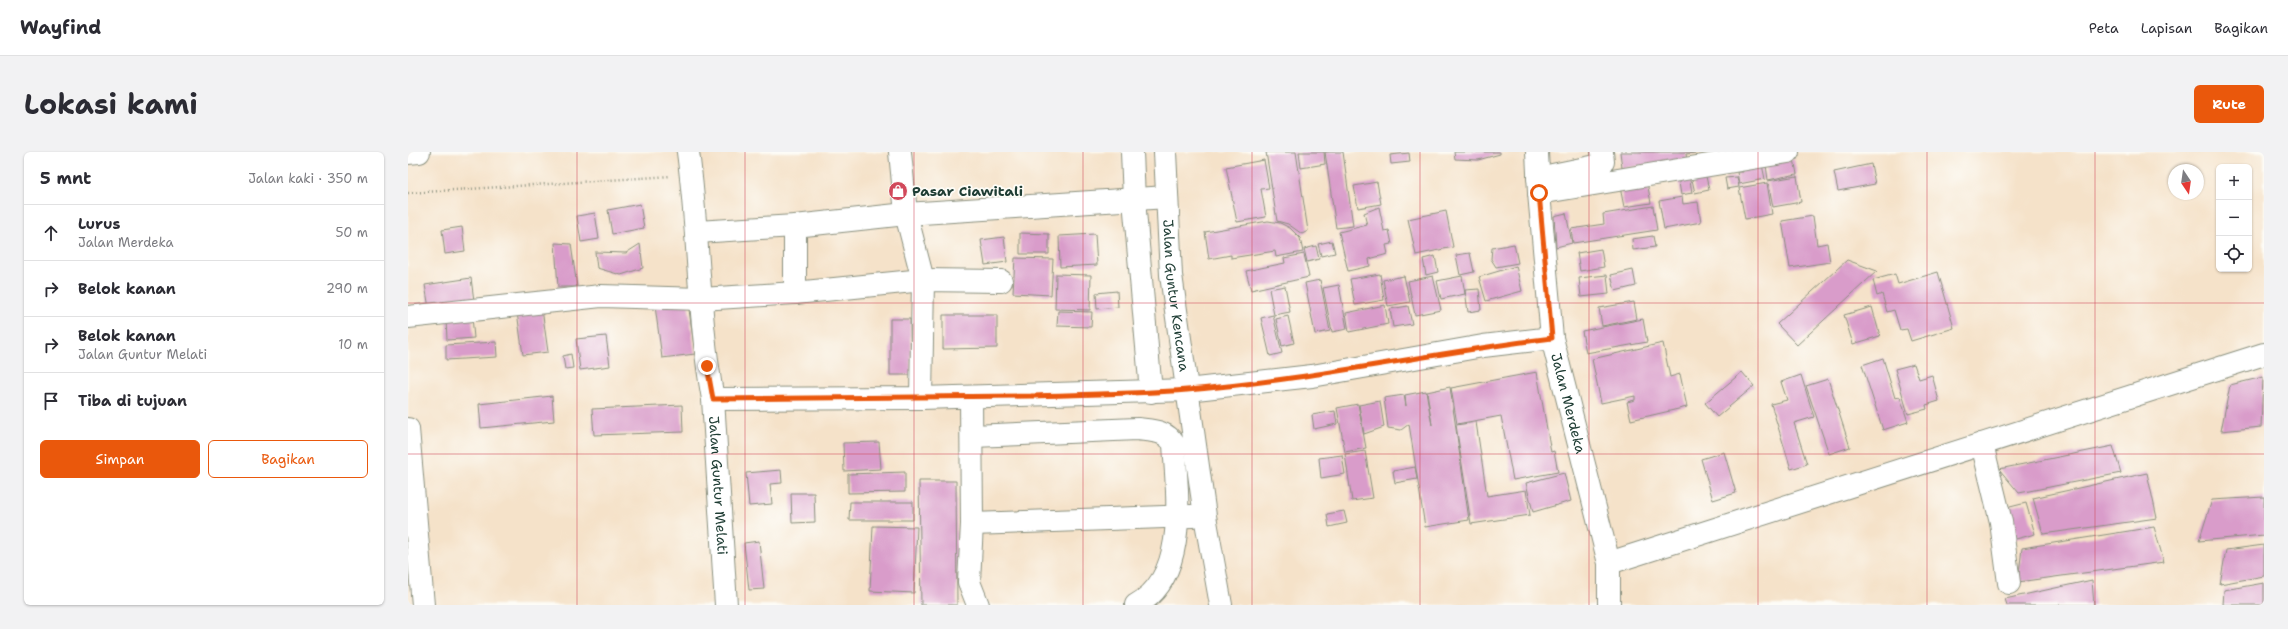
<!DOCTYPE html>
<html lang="id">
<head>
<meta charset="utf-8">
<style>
	:root { --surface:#fff; --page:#f2f2f3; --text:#2b2b33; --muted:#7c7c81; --line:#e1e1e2; --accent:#ea580c }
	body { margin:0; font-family:"Shantell Sans",sans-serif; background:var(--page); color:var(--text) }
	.controls { position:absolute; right:12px; top:12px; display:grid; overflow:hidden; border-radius:6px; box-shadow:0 1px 3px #0004 }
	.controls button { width:36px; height:36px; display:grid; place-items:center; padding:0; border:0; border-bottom:1px solid var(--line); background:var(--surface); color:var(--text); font:20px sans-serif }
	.compass { position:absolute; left:1760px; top:12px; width:36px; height:36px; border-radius:50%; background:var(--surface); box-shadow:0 1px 3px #0004; rotate:167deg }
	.stop { position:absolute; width:12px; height:12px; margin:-9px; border:3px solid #ea580c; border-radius:50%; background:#fff }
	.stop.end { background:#ea580c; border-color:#fff; box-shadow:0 1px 4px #0008 }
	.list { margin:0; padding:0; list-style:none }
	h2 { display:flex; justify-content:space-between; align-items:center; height:52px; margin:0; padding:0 16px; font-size:17px }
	h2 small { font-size:13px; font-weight:400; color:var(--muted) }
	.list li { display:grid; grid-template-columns:26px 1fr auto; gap:12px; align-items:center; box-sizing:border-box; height:56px; padding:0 16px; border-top:1px solid var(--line) }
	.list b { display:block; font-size:15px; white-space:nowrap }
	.list p { margin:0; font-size:13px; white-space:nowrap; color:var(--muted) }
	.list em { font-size:13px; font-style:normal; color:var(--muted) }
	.actions { display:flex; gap:8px; padding:12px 16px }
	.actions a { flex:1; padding:9px 0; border:1px solid var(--accent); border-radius:6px; text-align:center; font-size:14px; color:var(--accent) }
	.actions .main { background:var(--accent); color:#fff }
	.icon { flex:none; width:22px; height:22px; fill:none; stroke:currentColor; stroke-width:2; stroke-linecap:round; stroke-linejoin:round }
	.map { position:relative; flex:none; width:1856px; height:453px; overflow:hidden; border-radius:6px }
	header { display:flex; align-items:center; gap:24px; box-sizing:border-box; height:56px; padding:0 20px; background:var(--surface); border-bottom:1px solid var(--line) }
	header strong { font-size:19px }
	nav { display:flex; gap:22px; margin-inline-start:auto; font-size:14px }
	.intro { display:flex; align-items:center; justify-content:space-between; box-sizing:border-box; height:96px; padding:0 24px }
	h1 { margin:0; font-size:28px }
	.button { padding:10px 18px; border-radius:6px; background:var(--accent); color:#fff; font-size:14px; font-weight:700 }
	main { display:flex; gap:24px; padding:0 24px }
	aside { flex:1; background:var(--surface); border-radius:6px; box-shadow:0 1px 3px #0004 }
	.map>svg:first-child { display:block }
	.building { fill:#d99cca }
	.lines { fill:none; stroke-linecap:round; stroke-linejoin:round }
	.minor-casing { stroke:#8a907e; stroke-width:24 }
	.path { stroke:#8a907e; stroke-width:2.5; stroke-dasharray:1 3; stroke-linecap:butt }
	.minor { stroke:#fff; stroke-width:22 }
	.route { stroke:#ea580c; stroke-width:5 }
	.grid { fill:none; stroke:#d1495b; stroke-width:1; stroke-opacity:0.55 }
	.labels { text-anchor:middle; stroke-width:3.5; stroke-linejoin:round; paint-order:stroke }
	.poi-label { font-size:14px; font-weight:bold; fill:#1f3d34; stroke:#fdfcf7; text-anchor:start }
	.street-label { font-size:14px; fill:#1f3d34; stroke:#fdfcf7 }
</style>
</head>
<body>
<header>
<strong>Wayfind</strong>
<nav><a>Peta</a><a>Lapisan</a><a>Bagikan</a></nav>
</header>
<div class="intro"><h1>Lokasi kami</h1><a class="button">Rute</a></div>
<main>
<aside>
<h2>5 mnt<small>Jalan kaki · 350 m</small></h2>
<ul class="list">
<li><svg class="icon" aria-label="ahead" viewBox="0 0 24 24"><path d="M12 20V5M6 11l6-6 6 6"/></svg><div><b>Lurus</b><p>Jalan Merdeka</p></div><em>50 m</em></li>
<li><svg class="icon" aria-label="right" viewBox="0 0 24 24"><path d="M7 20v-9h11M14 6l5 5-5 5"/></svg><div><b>Belok kanan</b></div><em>290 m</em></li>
<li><svg class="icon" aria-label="right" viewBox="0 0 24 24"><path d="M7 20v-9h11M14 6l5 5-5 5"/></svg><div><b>Belok kanan</b><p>Jalan Guntur Melati</p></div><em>10 m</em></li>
<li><svg class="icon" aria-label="arrive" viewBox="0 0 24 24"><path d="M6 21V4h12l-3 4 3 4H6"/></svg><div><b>Tiba di tujuan</b></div></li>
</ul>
<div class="actions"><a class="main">Simpan</a><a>Bagikan</a></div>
</aside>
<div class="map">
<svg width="1856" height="453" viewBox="0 0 1856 453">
	<rect width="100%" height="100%" fill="#fdfcf7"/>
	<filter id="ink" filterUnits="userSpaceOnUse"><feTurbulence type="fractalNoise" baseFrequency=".025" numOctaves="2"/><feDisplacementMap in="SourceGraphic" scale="8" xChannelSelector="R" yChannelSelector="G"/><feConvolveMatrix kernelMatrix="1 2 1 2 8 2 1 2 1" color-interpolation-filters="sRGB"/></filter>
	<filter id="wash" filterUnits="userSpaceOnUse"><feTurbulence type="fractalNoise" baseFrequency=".012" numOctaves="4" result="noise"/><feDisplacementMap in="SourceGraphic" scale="16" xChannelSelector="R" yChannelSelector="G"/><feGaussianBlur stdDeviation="0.9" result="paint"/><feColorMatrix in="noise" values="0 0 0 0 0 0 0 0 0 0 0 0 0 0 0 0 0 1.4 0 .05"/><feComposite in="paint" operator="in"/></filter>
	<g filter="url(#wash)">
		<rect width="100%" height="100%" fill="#f5e2c9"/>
		<g id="blocks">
			<!-- building -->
			<g class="building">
				<polygon points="858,0 888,0 900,79 894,82 880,72 869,69"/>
				<polygon points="891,0 916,0 917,12 893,16"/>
				<polygon points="917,0 935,0 945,74 928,76"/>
				<polygon points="1046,0 1092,0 1092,2 1070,8 1047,7"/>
				<polygon points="1212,0 1288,0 1288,1 1278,2 1279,8 1214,16"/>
				<polygon points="1001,1 1002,10 983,12 982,3"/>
				<polygon points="1386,7 1389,22 1360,28 1358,13"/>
				<polygon points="856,8 861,36 853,37 858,65 829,70 818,15"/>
				<polygon points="1353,8 1357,27 1331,32 1329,20 1335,20 1333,12"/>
				<polygon points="1463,12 1467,32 1430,39 1426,20"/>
				<polygon points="1297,20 1301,38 1287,41 1283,23"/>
				<polygon points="1281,22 1284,41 1273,43 1270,24"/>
				<polygon points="1389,24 1393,50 1365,55 1360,29"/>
				<polygon points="1329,25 1331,35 1319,37 1317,26"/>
				<polygon points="969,30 973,52 950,56 946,34"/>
				<polygon points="1239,30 1243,51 1216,55 1212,35"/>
				<polygon points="1359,31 1364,62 1337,67 1331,36"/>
				<polygon points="1274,45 1275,52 1290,50 1293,70 1256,77 1251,49"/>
				<polygon points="232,52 236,76 204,82 200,58"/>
				<polygon points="1245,54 1249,78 1165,91 1163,77 1196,72 1195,62"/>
				<polygon points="971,55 976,79 981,78 984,92 978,93 980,102 961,107 962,114 940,119 931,80 959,73 956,61"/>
				<polygon points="1038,59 1045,95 1008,103 1000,67"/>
				<polygon points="187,61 191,87 173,90 169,64"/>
				<polygon points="1158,61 1164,91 1148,95 1146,64"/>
				<polygon points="1405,64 1409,93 1419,91 1422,110 1382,116 1374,69"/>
				<polygon points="860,69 872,71 882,76 892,86 895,100 868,105 867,99 823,106 823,103 801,107 797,80"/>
				<polygon points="54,75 57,99 37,102 34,78"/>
				<polygon points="612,81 641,82 641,102 612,102"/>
				<polygon points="687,82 689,113 652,115 651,84"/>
				<polygon points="1245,84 1247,95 1225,98 1224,87"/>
				<polygon points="596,85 599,110 577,113 573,88"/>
				<polygon points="924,89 927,101 913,104 910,92"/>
				<polygon points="147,91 163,92 169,135 150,135"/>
				<polygon points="232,92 235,116 213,123 189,116 187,100 218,101"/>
				<polygon points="1106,92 1110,111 1088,115 1083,107 1084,96"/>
				<polygon points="908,94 911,107 899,110 896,97"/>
				<polygon points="1193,97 1196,115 1172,119 1169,101"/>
				<polygon points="1062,101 1066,120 1052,123 1048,103"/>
				<polygon points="896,102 901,125 843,138 838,119 877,111 876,106"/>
				<polygon points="1027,104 1030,120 1018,123 1015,107"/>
				<polygon points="607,106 645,107 643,143 605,141"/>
				<polygon points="1439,108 1469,119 1389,193 1369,172"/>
				<polygon points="1108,114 1114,139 1078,149 1071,125"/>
				<polygon points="1225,118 1228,134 1207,139 1203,123"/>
				<polygon points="1530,120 1546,176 1503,189 1499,177 1492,178 1486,158 1479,160 1474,142 1469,144 1465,128 1487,122 1490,132"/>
				<polygon points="648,122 683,123 682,158 647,157"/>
				<polygon points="972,122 976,148 947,153 942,127"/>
				<polygon points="1199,123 1201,142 1173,145 1171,126"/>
				<polygon points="996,124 1002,150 980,154 975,128"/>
				<polygon points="1025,124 1033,158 1007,163 1000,129"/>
				<polygon points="1054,124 1057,142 1033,147 1029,129"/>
				<polygon points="63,126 66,149 21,156 17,133"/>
				<polygon points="912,128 922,179 907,182 897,131"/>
				<polygon points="931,133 939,177 924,180 915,136"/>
				<polygon points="877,134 882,160 866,163 861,137"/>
				<polygon points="1071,137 1073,158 1060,160 1057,138"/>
				<polygon points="709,139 710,155 689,157 688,141"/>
				<polygon points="280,150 287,202 254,206 247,154"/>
				<polygon points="1226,150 1229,167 1194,174 1191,156"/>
				<polygon points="977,153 980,172 941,180 938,161"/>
				<polygon points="1000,154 1004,172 985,175 982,157"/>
				<polygon points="1464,155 1472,184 1445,192 1436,163"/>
				<polygon points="134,157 140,200 115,203 109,160"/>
				<polygon points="650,159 684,160 683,175 649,174"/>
				<polygon points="535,163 589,163 589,196 535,197"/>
				<polygon points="865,163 874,201 862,204 853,166"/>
				<polygon points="880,164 886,191 874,194 868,167"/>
				<polygon points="64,165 66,186 39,188 38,167"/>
				<polygon points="482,167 502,167 503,223 482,223"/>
				<polygon points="1235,167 1239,190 1178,201 1174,179"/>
				<polygon points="198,184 202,214 172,218 168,187"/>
				<polygon points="88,190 89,205 38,208 38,193"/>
				<polygon points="1255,191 1262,225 1272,222 1279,255 1223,268 1219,250 1227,248 1227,244 1193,251 1184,207"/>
				<polygon points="163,202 165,216 157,217 155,204"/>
				<polygon points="1475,206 1487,246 1492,245 1500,270 1475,278 1454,213"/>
				<polygon points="1506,212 1511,227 1524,223 1531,249 1518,253 1519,257 1500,262 1487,217"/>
				<polygon points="1129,220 1143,300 1146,299 1150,320 1105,328 1093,264 1049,272 1043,236"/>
				<polygon points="1334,220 1346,234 1309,265 1297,251"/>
				<polygon points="1393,223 1406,265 1386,271 1399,312 1383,317 1363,252 1379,248 1373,230"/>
				<polygon points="1855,225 1853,275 1813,279 1822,233"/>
				<polygon points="1420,227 1442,295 1421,302 1398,234"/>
				<polygon points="1042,235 1061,368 1017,375 1001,272 993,278 980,276 976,246 996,243 998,254 997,243 1018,239 1024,273 1019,240"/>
				<polygon points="144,244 146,269 73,276 71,252"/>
				<polygon points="972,249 976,275 956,282 951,253"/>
				<polygon points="950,252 958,296 937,300 929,256"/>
				<polygon points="274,253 275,280 186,283 184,257"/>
				<polygon points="927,259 929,272 906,277 904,263"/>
				<polygon points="1068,270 1079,344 1118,338 1122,363 1063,372 1048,273"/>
				<polygon points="471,290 473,317 436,319 435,291"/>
				<polygon points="1705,294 1713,321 1611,341 1591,317"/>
				<polygon points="957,299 965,346 944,349 937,302"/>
				<polygon points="1316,300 1328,341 1305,348 1293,307"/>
				<polygon points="934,303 937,322 913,326 911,306"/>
				<polygon points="1007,315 1009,327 987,331 985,319"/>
				<polygon points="373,318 374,331 362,332 364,352 341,354 338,321"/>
				<polygon points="497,320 497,340 440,341 440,322"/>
				<polygon points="1156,321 1163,349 1125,360 1118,331"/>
				<polygon points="1739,321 1749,366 1635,382 1625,346"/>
				<polygon points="511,329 548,329 549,453 513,453"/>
				<polygon points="383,341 406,341 407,370 384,371"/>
				<polygon points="1856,345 1856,383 1791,389 1804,348"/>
				<polygon points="442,350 505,350 505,368 441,368"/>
				<polygon points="1618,351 1627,382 1604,388 1598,356"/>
				<polygon points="936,359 939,371 921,375 919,362"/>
				<polygon points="465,374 509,375 506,441 462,439"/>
				<polygon points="1746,375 1756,410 1610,430 1614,396"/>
				<polygon points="351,389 356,437 341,438 336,391"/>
				<polygon points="1856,393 1856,424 1812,432 1818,398"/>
				<polygon points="1684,428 1686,453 1599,453 1597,447"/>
				<polygon points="1856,431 1856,453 1815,453 1816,438"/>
			</g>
		</g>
	</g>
	<g filter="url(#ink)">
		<use href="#blocks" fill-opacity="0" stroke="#8a907e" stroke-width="1"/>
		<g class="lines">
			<defs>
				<g id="minor">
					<path id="s1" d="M280,0c11,82 10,166 25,247l13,206"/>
					<polyline points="492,0 498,62 515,128 513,246"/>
					<polyline points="724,0 726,48 743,240"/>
					<path id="s2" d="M757,0l6,123 34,241 16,89"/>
					<path id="s3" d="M1129,0l2,41 13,145 57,225v42"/>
					<polyline points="0,1 11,0"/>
					<polyline points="1130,26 1193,13 1195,10 1194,0"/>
					<polyline points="1131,41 1380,0"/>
					<polyline points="387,74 387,141 515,128 593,129"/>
					<polyline points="289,80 387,74 498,62 759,45"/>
					<polyline points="0,165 193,144 293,147 387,141"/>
					<polyline points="563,245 564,372 561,430 570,453"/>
					<polyline points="305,247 513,246 779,238 904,224 1075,194 1144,186"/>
					<polyline points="0,277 15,453"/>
					<path d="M565,284l164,-7c15,2 29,1 37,15 3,49 15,133 -38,161"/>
					<polyline points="1574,292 1593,370 1601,431"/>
					<polyline points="564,372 784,364"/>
					<polyline points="1201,411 1856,202"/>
				</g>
			</defs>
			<!-- minor casing -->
			<use href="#minor" class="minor-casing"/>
			<!-- path -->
			<polyline class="path" points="0,41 263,24"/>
			<!-- minor -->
			<use href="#minor" class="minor"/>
		</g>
	</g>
	<g class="lines" filter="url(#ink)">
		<!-- route -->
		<path class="route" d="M299,214l6,33c106,0 212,-1 318,-3 52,-2 104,-2 156,-6 123,-10 243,-37 365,-52l-13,-145"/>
	</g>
	<!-- grid -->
	<path class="grid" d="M169,0v453M337,0v453M506,0v453M675,0v453M844,0v453M1012,0v453M1181,0v453M1350,0v453M1519,0v453M1687,0v453M0,151h1856M0,302h1856"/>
	<!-- icons -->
	<defs>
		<symbol id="shop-disc" viewBox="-11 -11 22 22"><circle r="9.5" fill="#d1495b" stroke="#fdfcf7"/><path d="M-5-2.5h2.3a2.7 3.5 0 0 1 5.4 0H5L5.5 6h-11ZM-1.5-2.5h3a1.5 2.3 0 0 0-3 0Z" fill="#fff"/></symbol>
	</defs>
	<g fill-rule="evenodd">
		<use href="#shop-disc" x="479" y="28" width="22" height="22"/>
	</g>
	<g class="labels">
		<!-- poi labels -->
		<g class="poi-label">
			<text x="504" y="44">Pasar Ciawitali</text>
		</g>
		<!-- street labels -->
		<g class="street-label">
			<text dy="5" stroke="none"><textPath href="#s2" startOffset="144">Jalan Guntur Kencana</textPath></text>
			<text dy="5" stroke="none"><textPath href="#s3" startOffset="254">Jalan Merdeka</textPath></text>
			<text dy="5" stroke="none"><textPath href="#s1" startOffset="335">Jalan Guntur Melati</textPath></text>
		</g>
	</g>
</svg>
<div class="controls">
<button>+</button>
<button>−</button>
<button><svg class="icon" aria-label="locate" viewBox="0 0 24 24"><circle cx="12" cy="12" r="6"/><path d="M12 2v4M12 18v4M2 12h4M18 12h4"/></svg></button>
</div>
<svg class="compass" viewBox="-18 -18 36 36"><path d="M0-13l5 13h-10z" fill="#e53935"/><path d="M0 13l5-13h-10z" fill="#7c7c81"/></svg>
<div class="stop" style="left:1131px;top:41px"></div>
<div class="stop end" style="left:299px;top:214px"></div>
</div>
</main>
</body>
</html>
